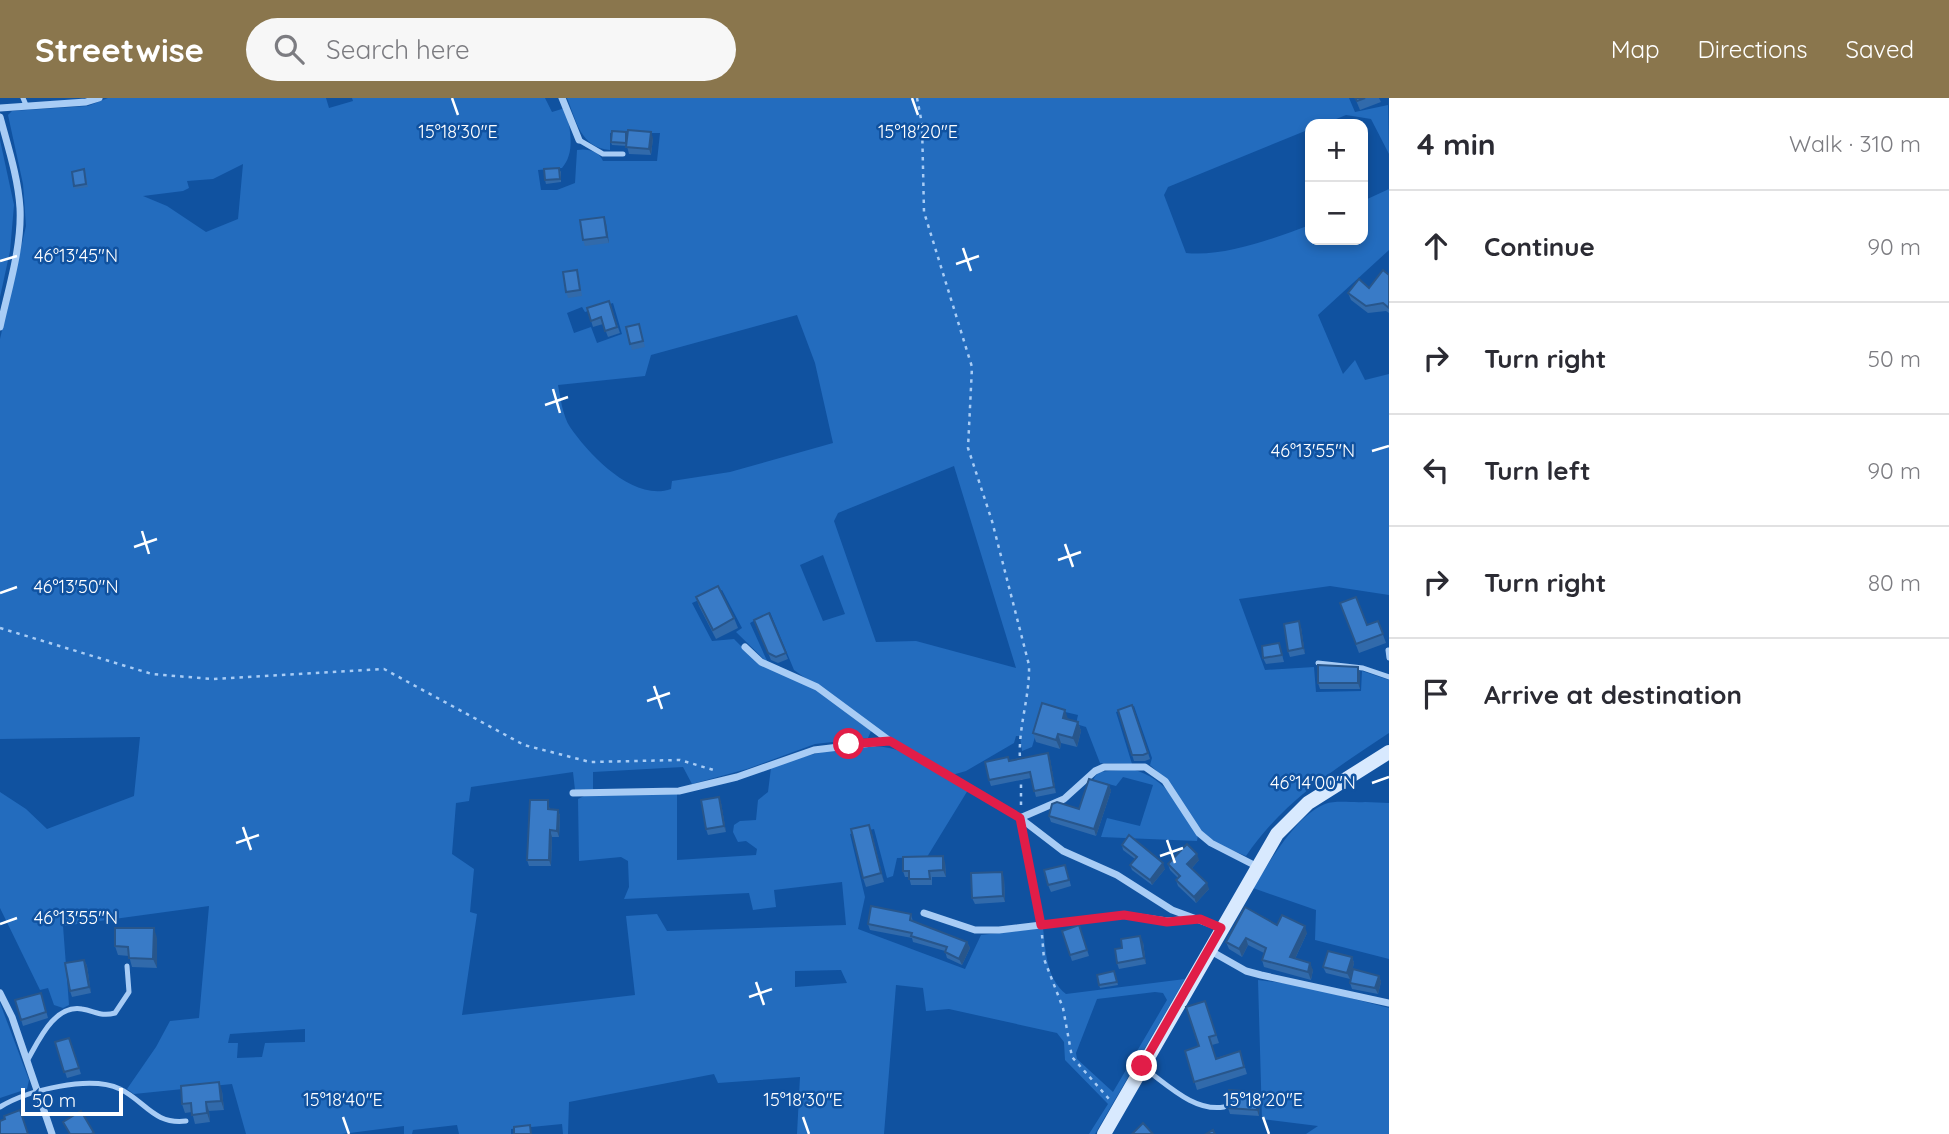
<!DOCTYPE html>
<html lang="en">
<head>
<meta charset="utf-8">
<style>
	:root { --surface:#fff; --page:#f7f7f7; --text:#2b2b33; --muted:#7c7c81; --line:#e1e1e2; --accent:#8a764d }
	body { margin:0; font-family:Quicksand,sans-serif; background:var(--page); color:var(--text) }
	.controls { position:absolute; right:21px; top:21px; display:grid; overflow:hidden; border-radius:14px; box-shadow:0 4px 10px #0003 }
	.controls button { width:63px; height:63px; display:grid; place-items:center; padding:0; border:0; border-bottom:2px solid var(--line); background:var(--surface); color:var(--text); font:35px sans-serif }
	.scale { position:absolute; left:21px; bottom:18px; width:102px; box-sizing:border-box; padding-left:7px; border:4px solid #fff; border-top:0; font-size:19px; line-height:24px; white-space:nowrap; color:#fff; -webkit-text-stroke:5px #1052a0; paint-order:stroke }
	.stop { position:absolute; width:21px; height:21px; margin:-16px; border:5px solid #e11d48; border-radius:50%; background:#fff }
	.stop.end { background:#e11d48; border-color:#fff; box-shadow:0 2px 7px #0008 }
	.list { margin:0; padding:0; list-style:none }
	h2 { display:flex; justify-content:space-between; align-items:center; height:91px; margin:0; padding:0 28px; font-size:30px }
	h2 small { font-size:23px; font-weight:400; color:var(--muted) }
	.list li { display:grid; grid-template-columns:46px 1fr auto; gap:21px; align-items:center; box-sizing:border-box; height:112px; padding:0 28px; border-top:2px solid var(--line) }
	.list b { display:block; font-size:26px; white-space:nowrap }
	.list em { font-size:23px; font-style:normal; color:var(--muted) }
	.icon { flex:none; width:38px; height:38px; fill:none; stroke:currentColor; stroke-width:2; stroke-linecap:round; stroke-linejoin:round }
	.map { position:relative; flex:none; width:1389px; height:1036px; overflow:hidden }
	header { display:flex; align-items:center; gap:42px; box-sizing:border-box; height:98px; padding:0 35px; background:var(--accent); color:#fff }
	header strong { font-size:33px }
	nav { display:flex; gap:38px; margin-inline-start:auto; font-size:24px }
	.search { width:490px; height:63px; background:var(--page); display:flex; align-items:center; gap:18px; box-sizing:border-box; padding:0 24px; border-radius:38px; color:var(--muted); font-size:26px }
	main { display:flex }
	aside { flex:1; background:var(--surface) }
	.map>svg:first-child { display:block }
	.green { fill:#236cbe; fill-rule:evenodd }
	.lines { fill:none; stroke-linecap:round; stroke-linejoin:round }
	.path { stroke:#a8ccf5; stroke-width:2.5; stroke-dasharray:3.5 5; stroke-linecap:butt }
	.service { stroke:#a8ccf5; stroke-width:5 }
	.minor { stroke:#a8ccf5; stroke-width:7 }
	.secondary { stroke:#d8e9fe; stroke-width:14 }
	.wall { fill:#316aab }
	.shaded-wall { fill:#28568b }
	.building { fill:#397bc7; stroke:#28568b; stroke-width:2 }
	.route { stroke:#e11d48; stroke-width:9 }
	.ticks { fill:none; stroke:#fff; stroke-width:2.5 }
	.ticks-label { font-size:18px; text-anchor:middle; fill:#fff; stroke:#1052a0; stroke-width:5; stroke-linejoin:round; paint-order:stroke }
</style>
</head>
<body>
<header>
<strong>Streetwise</strong>
<div class="search"><svg class="icon" aria-label="search" viewBox="0 0 24 24"><circle cx="10" cy="10" r="6"/><path d="M15 15l6 6"/></svg>Search here</div>
<nav><a>Map</a><a>Directions</a><a>Saved</a></nav>
</header>
<main>
<div class="map">
<svg width="1389" height="1036" viewBox="0 0 1389 1036">
	<rect width="100%" height="100%" fill="#1052a0"/>
	<!-- green -->
	<g class="green">
		<path d="M108,0h218l3,10 24,-7 -1,-3h193l7,14 13,-4c5,19 11,44 -3,60l-24,2 3,20h16l18,-7 2,-33c10,-2 22,1 26,11h54l3,-28h-50v17c-30,-3 -33,-28 -43,-52h782l6,14 33,-7 1,49 -18,-35 -25,-4 -22,9h-14v5l-142,58 -4,8 22,58c39,4 86,-14 124,-28v15h53v-39l26,-12v61l-71,65 25,59 12,-14 10,20 24,-6v221l-59,-9 -91,13 26,71 49,-3 2,25 45,-1 1,-20 27,9v53c-54,36 -106,68 -143,123 -12,-5 -25,-10 -36,-17 -25,-20 -35,-53 -60,-74l2,-7 -18,-52 -18,6 16,52 -32,-1 -14,-36 -10,-3 2,-9 -34,-8 -12,40 -10,4 -2,-15h-4l-2,7 -48,28 -14,4 -62,-36 -96,-69 -24,-58 -20,11 18,40 -32,-31 6,-4 -20,-38 -30,13 20,38 22,-2 15,15 68,36 54,41 -3,7 -53,6 -68,25 -55,15 -9,-17 -90,5v17l-18,1 -2,-18 -102,15 -2,14 -13,2 -4,51 22,15 -4,43 7,2 -15,101 173,-20 -9,-79 31,-2 10,17 179,-6 -4,-43 -68,8 2,17 -23,3 -4,-17 -125,6 5,-12 -1,-26 -7,-4 -42,4 -1,-62 8,-4 91,-1v66l79,-5 1,-6 -11,-8 -8,1 -5,-10 1,-7 6,-4 16,-1 2,-20 10,-8 3,-24c34,-13 96,-32 131,-16 23,10 44,26 66,38l-41,67 -30,1 -4,18 -6,2 -13,-49 -24,5 15,63 -7,32 107,40 16,-34 62,-7c3,24 3,50 23,66l119,-15 -90,155h-6l19,-30 -43,-44 -1,-18 -7,-9 -108,-24 -23,2 -3,-23 -27,-3 -12,149h-87l3,-57 -82,6 -4,-9 -145,28 -1,32h-5l-1,-10 -51,5v5h-52l-2,-9 -44,5 -1,4h-8v-8l-62,8h-96l-14,-50 -98,10 -7,-5 29,-42 14,-26 29,-3 10,-112 -146,20 6,79 -6,3 -9,-3 -6,-17 -8,2 -40,-82v-116l26,17 21,20 87,-33 6,-59 -140,2v-400l26,-113 -3,-42 -15,-69 4,-4 76,-5zM243,66l-5,55 -32,13 -39,-26 -24,-10 40,-5 6,-3 -2,-7 26,-2zM613,205l9,31 -25,9 -6,-16 -17,6 -7,-20 15,-6 3,5zM797,217l18,48 18,80 -103,29 -58,9 -1,8c-37,13 -81,-33 -101,-62 -7,-10 -10,-31 -12,-42l87,-9 6,-21zM954,368l62,202 -100,-27 -40,1 -42,-121 4,-8zM823,457l22,59 -22,7 -23,-56zM841,872l6,13 -52,4v-16zM1155,894l8,1 4,7 -54,92 -36,-33 -1,-6 21,-54zM305,931v13l-40,1 -3,14 -25,1 1,-15h-10l2,-9z"/>
		<polygon points="0,42 14,107 10,153 0,199"/>
		<path d="M1132,671c37,11 46,36 66,66l-1,6 -96,-4 6,-19 33,8 13,-41 -30,-8 -7,9 -23,-6 5,-8z"/>
		<path d="M1365,704l24,1v156l-74,-19 1,-30 -63,-22c16,-25 43,-73 72,-84 11,-4 28,-1 40,-2z"/>
		<polygon points="1258,882 1300,887 1389,910 1389,1036 1306,1036 1318,1028 1262,1021"/>
		<polygon points="0,905 29,982 27,991 0,1000"/>
	</g>
	<g class="lines">
		<!-- path -->
		<g class="path">
			<path d="M917,0l5,26 2,88 48,155 -4,81 24,73 37,144c1,32 -11,62 -9,94"/>
			<polyline points="0,530 152,576 212,581 384,571 524,647 590,664 680,662 717,673"/>
			<polyline points="1021,678 1021,710"/>
			<polyline points="1023,734 1039,817"/>
			<polyline points="1042,837 1044,861 1063,910 1072,959 1109,1001"/>
		</g>
		<!-- service -->
		<g class="service">
			<polyline points="23,0 26,7"/>
			<polyline points="579,42 603,56 623,56"/>
			<polyline points="1388,552 1389,560"/>
			<polyline points="1318,565 1363,570 1389,579"/>
			<path d="M27,963c11,-19 27,-57 55,-52 13,2 19,8 33,4l14,-21 -2,-26"/>
			<path d="M1144,970c24,17 50,44 80,39"/>
			<path d="M0,1009c28,-17 90,-32 120,-18 25,12 34,36 66,32"/>
		</g>
		<!-- minor -->
		<g class="minor">
			<polyline points="562,0 579,42"/>
			<polyline points="0,10 86,4 99,0"/>
			<path d="M0,19c8,30 18,60 20,91 2,39 -12,82 -20,119"/>
			<polyline points="745,549 761,564 817,589 890,643 1020,720 1063,753 1117,777 1172,812 1221,830"/>
			<polyline points="573,695 679,693 737,679 814,652 889,643"/>
			<polyline points="1020,720 1064,701 1095,673 1104,669 1145,669 1165,683 1199,735 1211,745 1256,768"/>
			<polyline points="924,815 975,832 999,832 1124,817 1167,823 1195,821"/>
			<polyline points="1209,852 1246,873 1261,877 1389,905"/>
			<polyline points="0,895 12,919 52,1036"/>
		</g>
		<!-- secondary -->
		<polyline class="secondary" points="1104,1036 1277,736 1308,705 1389,654"/>
	</g>
	<!-- wall -->
	<g class="wall">
		<polygon points="1355,0 1379,0 1381,4 1360,12"/>
		<polygon points="627,37 653,40 651,57 629,56 627,48 612,47 611,44"/>
		<polygon points="561,73 561,84 546,86 545,82"/>
		<polygon points="85,74 88,89 75,91 74,88"/>
		<polygon points="604,119 606,125 609,145 585,148 583,142"/>
		<polygon points="577,172 579,178 582,198 568,200 566,194"/>
		<polygon points="1389,177 1389,215 1386,213 1368,215 1351,202 1348,195 1369,190"/>
		<polygon points="609,203 620,235 608,239 603,226 593,229 587,210"/>
		<polygon points="639,226 645,249 632,252 630,246"/>
		<polygon points="696,499 734,520 738,530 716,541 699,508"/>
		<polygon points="1340,505 1367,527 1378,523 1386,545 1359,555"/>
		<polygon points="769,515 788,561 778,565 771,562 754,522"/>
		<polygon points="1301,529 1305,556 1290,559 1288,553"/>
		<polygon points="1279,545 1284,564 1266,566 1263,560"/>
		<polygon points="1358,569 1360,575 1360,591 1320,591 1318,585"/>
		<polygon points="1132,607 1150,661 1145,663 1134,663 1118,612"/>
		<polygon points="1068,621 1078,624 1081,633 1077,649 1061,645 1060,651 1036,644 1033,635"/>
		<polygon points="1048,655 1050,661 1056,695 1036,699 1031,680 991,688 989,682 1010,662"/>
		<polygon points="1109,687 1111,693 1096,738 1051,724 1049,718 1079,711"/>
		<polygon points="719,699 721,705 726,734 708,737 706,731"/>
		<polygon points="550,709 550,711 558,712 560,718 559,739 552,739 551,768 529,768 527,762"/>
		<polygon points="872,736 884,784 866,789 863,780"/>
		<polygon points="1122,747 1165,771 1152,787 1132,772 1130,767 1135,761 1123,752"/>
		<polygon points="1199,762 1192,770 1209,791 1196,805 1178,788 1176,782 1178,780 1170,772 1168,766"/>
		<polygon points="945,764 946,779 932,779 932,787 911,787 909,779 905,779 903,773"/>
		<polygon points="1067,773 1071,788 1051,794 1048,787"/>
		<polygon points="1004,780 1005,804 975,806 972,800"/>
		<polygon points="911,816 913,824 967,844 970,850 962,867 947,860 945,853 913,844 912,840 870,832 868,826"/>
		<polygon points="1079,827 1089,858 1072,863 1062,833"/>
		<polygon points="1277,827 1307,835 1295,861 1313,872 1311,882 1264,869 1262,862 1264,855 1248,847 1242,859 1229,851 1226,844"/>
		<polygon points="157,840 157,870 132,869 129,858 118,857 115,848"/>
		<polygon points="1143,844 1146,866 1119,871 1117,865 1122,850"/>
		<polygon points="1352,859 1354,865 1350,881 1326,875 1323,869"/>
		<polygon points="84,862 87,868 91,895 72,899 70,893"/>
		<polygon points="1114,873 1118,887 1100,890 1099,887"/>
		<polygon points="1379,878 1381,884 1378,896 1352,891 1350,885"/>
		<polygon points="41,895 48,920 23,928 15,902"/>
		<polygon points="1205,903 1219,945 1212,947 1216,960 1240,953 1247,976 1197,992 1185,953 1199,948"/>
		<polygon points="69,940 81,976 67,980 55,944"/>
		<polygon points="222,993 224,1012 209,1013 210,1024 195,1026 192,1014 185,1015 182,1006"/>
		<polygon points="1260,1000 1259,1018 1230,1016 1228,1010"/>
	</g>
	<!-- shaded-wall -->
	<g class="shaded-wall">
		<polygon points="651,34 653,40 651,57 649,51"/>
		<polygon points="604,119 606,125 609,145 607,139"/>
		<polygon points="1299,523 1301,529 1305,556 1303,550"/>
		<polygon points="1358,569 1360,575 1360,591 1358,585"/>
		<polygon points="1065,612 1068,621 1063,620"/>
		<polygon points="1078,624 1081,633 1077,649 1073,640"/>
		<polygon points="1058,636 1061,645 1060,651 1056,642"/>
		<polygon points="1048,655 1050,661 1056,695 1054,689"/>
		<polygon points="1109,687 1111,693 1096,738 1094,731"/>
		<polygon points="719,699 721,705 726,734 724,728"/>
		<polygon points="558,712 560,718 559,739 557,733"/>
		<polygon points="869,727 872,736 884,784 881,775"/>
		<polygon points="550,732 552,739 551,768 549,762"/>
		<polygon points="1197,756 1199,762 1190,772 1187,766"/>
		<polygon points="943,758 945,764 946,779 943,772"/>
		<polygon points="1163,765 1165,771 1152,787 1150,782"/>
		<polygon points="1002,774 1004,780 1005,804 1003,798"/>
		<polygon points="1207,785 1209,791 1196,805 1194,799"/>
		<polygon points="1305,828 1307,835 1292,867 1290,859"/>
		<polygon points="154,830 157,840 157,870 153,861"/>
		<polygon points="1140,838 1143,844 1146,866 1144,860"/>
		<polygon points="1246,840 1248,847 1242,859 1239,851"/>
		<polygon points="967,844 970,850 962,867 959,861"/>
		<polygon points="1352,859 1354,865 1350,881 1347,875"/>
		<polygon points="84,862 87,868 91,895 89,889"/>
		<polygon points="1310,865 1313,872 1311,882 1308,874"/>
		<polygon points="1379,878 1381,884 1378,896 1375,890"/>
		<polygon points="219,984 222,993 224,1012 221,1003"/>
		<polygon points="1258,994 1260,1000 1259,1018 1257,1012"/>
		<polygon points="206,1004 209,1013 210,1024 207,1015"/>
	</g>
	<!-- building -->
	<g class="building">
		<polygon points="1355,0 1365,0 1357,3"/>
		<polygon points="628,32 651,34 649,51 626,49"/>
		<polygon points="612,33 626,34 626,45 611,44"/>
		<polygon points="559,70 560,81 545,82 544,71"/>
		<polygon points="84,71 86,86 74,88 72,74"/>
		<polygon points="604,119 607,139 583,142 580,122"/>
		<polygon points="577,172 580,192 566,194 563,174"/>
		<polygon points="1383,172 1389,177 1389,210 1383,205 1366,208 1348,195 1359,181 1369,190"/>
		<polygon points="609,203 617,229 605,233 601,219 591,223 587,210"/>
		<polygon points="639,226 643,243 630,246 626,229"/>
		<polygon points="718,488 734,520 713,532 696,499"/>
		<polygon points="1356,499 1367,527 1378,523 1383,536 1356,546 1340,505"/>
		<polygon points="769,515 786,555 776,559 768,555 754,522"/>
		<polygon points="1299,523 1303,550 1288,553 1284,526"/>
		<polygon points="1279,545 1282,557 1263,560 1262,548"/>
		<polygon points="1318,567 1358,569 1358,585 1318,585"/>
		<polygon points="1042,605 1065,612 1063,620 1078,624 1073,640 1058,636 1056,642 1033,635"/>
		<polygon points="1132,607 1148,655 1143,657 1132,657 1118,612"/>
		<polygon points="1048,655 1054,689 1034,693 1030,674 989,682 985,664 1008,659 1009,663"/>
		<polygon points="1089,681 1109,687 1094,731 1049,718 1052,706 1057,704 1079,711"/>
		<polygon points="719,699 724,728 706,731 701,702"/>
		<polygon points="530,702 548,702 548,711 558,712 557,733 550,732 549,762 527,762"/>
		<polygon points="869,727 881,775 863,780 851,731"/>
		<polygon points="1129,737 1163,765 1150,782 1130,767 1137,759 1122,747"/>
		<polygon points="1187,746 1197,756 1187,766 1207,785 1194,799 1176,782 1180,778 1168,766"/>
		<polygon points="943,758 943,772 929,773 930,781 909,781 909,773 903,773 903,759"/>
		<polygon points="1065,767 1069,782 1048,787 1044,772"/>
		<polygon points="1002,774 1003,798 972,800 971,775"/>
		<polygon points="871,808 911,816 910,822 967,844 959,861 945,854 947,849 911,838 912,835 868,826"/>
		<polygon points="1245,809 1277,827 1282,817 1305,828 1290,859 1310,865 1308,874 1262,862 1266,850 1246,840 1239,851 1226,844"/>
		<polygon points="1079,827 1087,852 1070,857 1062,833"/>
		<polygon points="115,830 154,830 153,861 129,860 128,849 115,848"/>
		<polygon points="1140,838 1144,860 1117,865 1115,851 1122,850 1121,841"/>
		<polygon points="1328,853 1352,859 1347,875 1323,869"/>
		<polygon points="84,862 89,889 70,893 65,865"/>
		<polygon points="1353,871 1379,878 1375,890 1350,885"/>
		<polygon points="1114,873 1117,884 1099,887 1097,877"/>
		<polygon points="41,895 46,914 21,922 15,902"/>
		<polygon points="1205,903 1216,937 1209,939 1216,961 1240,953 1244,969 1194,984 1185,953 1199,948 1186,909"/>
		<polygon points="69,940 79,970 64,974 55,944"/>
		<polygon points="219,984 221,1003 206,1004 207,1015 192,1017 191,1005 182,1006 181,988"/>
		<polygon points="1229,992 1258,994 1257,1012 1228,1010"/>
		<polygon points="20,1012 28,1036 0,1036 0,1023 5,1021 4,1018"/>
		<polygon points="81,1013 94,1035 91,1036 70,1036 63,1024"/>
		<polygon points="1143,1025 1153,1036 1132,1036"/>
		<polygon points="530,1027 531,1036 514,1036 514,1029"/>
		<polygon points="1213,1032 1215,1036 1206,1036"/>
	</g>
	<g class="lines">
		<!-- route -->
		<polyline class="route" points="849,646 890,643 1020,720 1041,827 1124,817 1167,824 1200,821 1221,830 1142,968"/>
	</g>
	<!-- ticks -->
	<path class="ticks" d="M452,0l6,17M912,0l6,17M963,150l8,23M0,163l17,-5M956,166l23,-8M553,291l7,24M545,307l23,-8M1372,353l17,-5M142,433l7,23M1065,446l8,23M134,449l23,-8M1058,462l23,-8M0,495l17,-6M654,588l8,23M647,603l23,-8M1372,685l17,-6M243,729l8,23M1167,742l8,23M236,745l23,-8M1160,758l23,-8M0,826l17,-6M756,884l8,23M749,899l23,-8M343,1019l6,17M803,1019l6,17M1263,1019l6,17"/>
	<g class="ticks-label">
		<text x="458" y="40">15°18'30"E</text>
		<text x="918" y="40">15°18'20"E</text>
		<text x="76" y="164">46°13'45"N</text>
		<text x="1313" y="359">46°13'55"N</text>
		<text x="76" y="495">46°13'50"N</text>
		<text x="1313" y="691">46°14'00"N</text>
		<text x="76" y="826">46°13'55"N</text>
		<text x="343" y="1008">15°18'40"E</text>
		<text x="803" y="1008">15°18'30"E</text>
		<text x="1263" y="1008">15°18'20"E</text>
	</g>
</svg>
<div class="controls">
<button>+</button>
<button>−</button>
</div>
<div class="scale">50 m</div>
<div class="stop" style="left:849px;top:646px"></div>
<div class="stop end" style="left:1142px;top:968px"></div>
</div>
<aside>
<h2>4 min<small>Walk · 310 m</small></h2>
<ul class="list">
<li><svg class="icon" aria-label="ahead" viewBox="0 0 24 24"><path d="M12 20V5M6 11l6-6 6 6"/></svg><div><b>Continue</b></div><em>90 m</em></li>
<li><svg class="icon" aria-label="right" viewBox="0 0 24 24"><path d="M7 20v-9h11M14 6l5 5-5 5"/></svg><div><b>Turn right</b></div><em>50 m</em></li>
<li><svg class="icon" aria-label="left" viewBox="0 0 24 24"><path d="M17 20v-9H6M10 6l-5 5 5 5"/></svg><div><b>Turn left</b></div><em>90 m</em></li>
<li><svg class="icon" aria-label="right" viewBox="0 0 24 24"><path d="M7 20v-9h11M14 6l5 5-5 5"/></svg><div><b>Turn right</b></div><em>80 m</em></li>
<li><svg class="icon" aria-label="arrive" viewBox="0 0 24 24"><path d="M6 21V4h12l-3 4 3 4H6"/></svg><div><b>Arrive at destination</b></div></li>
</ul>
</aside>
</main>
</body>
</html>
